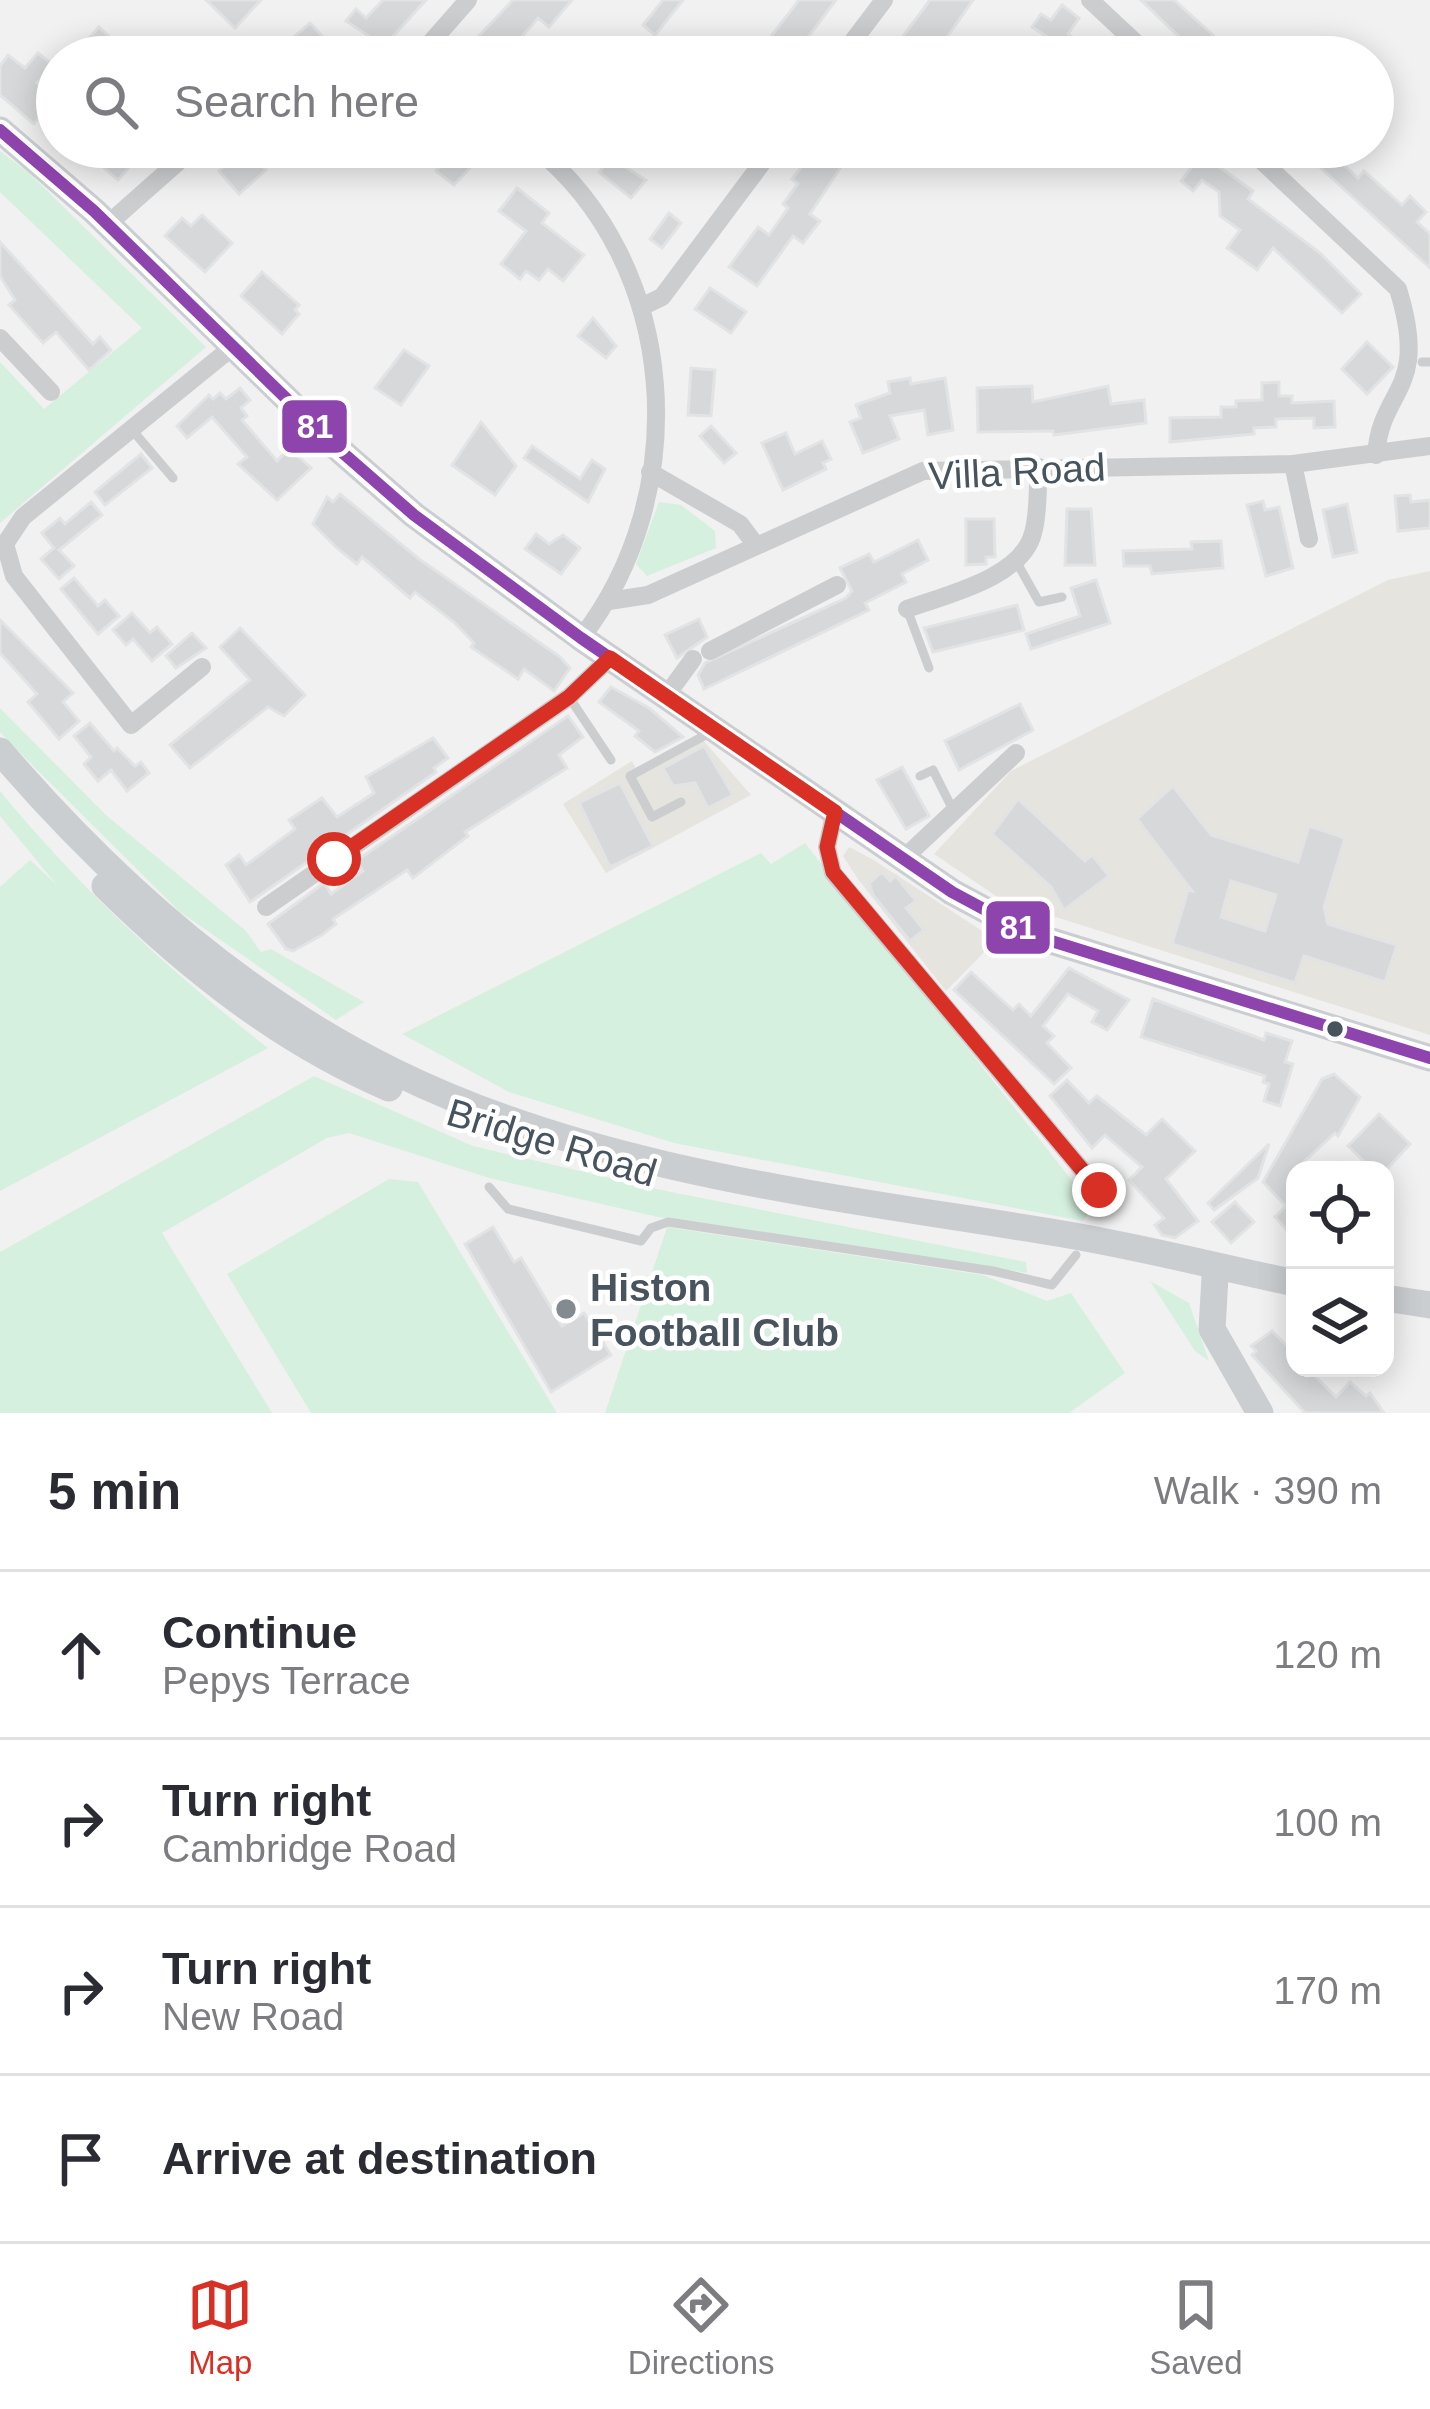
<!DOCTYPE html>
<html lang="en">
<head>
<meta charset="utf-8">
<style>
	:root { --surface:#fff; --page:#f7f7f7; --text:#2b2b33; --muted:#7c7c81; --line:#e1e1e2; --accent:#d93025 }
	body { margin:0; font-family:Helvetica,sans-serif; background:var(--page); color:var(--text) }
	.controls { position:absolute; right:36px; bottom:36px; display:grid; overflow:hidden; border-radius:24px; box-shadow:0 6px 30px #0003 }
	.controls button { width:108px; height:108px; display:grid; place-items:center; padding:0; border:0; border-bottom:3px solid var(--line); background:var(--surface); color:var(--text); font:60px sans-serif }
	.stop { position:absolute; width:36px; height:36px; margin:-27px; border:9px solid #d93025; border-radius:50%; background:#fff }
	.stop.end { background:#d93025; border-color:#fff; box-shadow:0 3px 12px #0008 }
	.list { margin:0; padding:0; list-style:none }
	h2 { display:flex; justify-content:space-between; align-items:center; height:156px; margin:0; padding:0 48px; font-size:51px }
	h2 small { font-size:39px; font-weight:400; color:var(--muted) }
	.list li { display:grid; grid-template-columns:78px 1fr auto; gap:36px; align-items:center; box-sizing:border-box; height:168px; padding:0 48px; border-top:3px solid var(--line) }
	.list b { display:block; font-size:45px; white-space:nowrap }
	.list p { margin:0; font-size:39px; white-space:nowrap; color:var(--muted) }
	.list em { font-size:39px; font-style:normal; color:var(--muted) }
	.icon { flex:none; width:66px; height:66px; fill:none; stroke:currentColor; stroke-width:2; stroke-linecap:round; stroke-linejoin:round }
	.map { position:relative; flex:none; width:1430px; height:1413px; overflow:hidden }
	.search { position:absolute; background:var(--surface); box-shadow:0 6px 30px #0003; left:36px; right:36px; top:36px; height:132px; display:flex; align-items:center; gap:30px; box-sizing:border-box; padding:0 42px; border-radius:66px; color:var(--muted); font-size:45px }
	.sheet { height:828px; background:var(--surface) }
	nav { display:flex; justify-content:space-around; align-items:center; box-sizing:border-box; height:168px; border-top:3px solid var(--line); background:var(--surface); font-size:33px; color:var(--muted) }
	nav a { display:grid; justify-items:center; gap:6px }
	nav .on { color:var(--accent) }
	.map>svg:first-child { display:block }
	.commercial { fill:#e6e4df }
	.green { fill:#d6f0df }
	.building { fill:#d7d8d9; stroke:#e2e3e4; stroke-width:3; fill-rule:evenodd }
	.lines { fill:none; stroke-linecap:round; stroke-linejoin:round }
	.lane { stroke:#cbcdcf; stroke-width:9 }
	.street { stroke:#cbcdcf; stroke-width:18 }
	.secondary { stroke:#cbced1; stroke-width:27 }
	.bus-1-casing { stroke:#fff; stroke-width:21 }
	.bus-1 { stroke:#8e44ad; stroke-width:12 }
	.route { stroke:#d93025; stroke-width:15 }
	.bus-dot { fill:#48545d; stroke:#fff; stroke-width:4.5 }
	.poi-dot { fill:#838b91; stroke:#fff; stroke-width:4.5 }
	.labels { text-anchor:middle; stroke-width:9; stroke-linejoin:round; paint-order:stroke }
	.street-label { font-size:39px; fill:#48545d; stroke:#fff }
	.poi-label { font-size:39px; font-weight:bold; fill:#48545d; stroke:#fff; text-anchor:start }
	.line-badge { stroke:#fff; stroke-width:4.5 }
	.badge-label { font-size:33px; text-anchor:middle; font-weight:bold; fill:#fff }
</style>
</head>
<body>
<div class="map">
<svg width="1430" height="1413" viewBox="0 0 1430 1413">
	<rect width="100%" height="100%" fill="#f1f1f1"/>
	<!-- commercial -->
	<g class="commercial">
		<polygon points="1430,571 1430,1035 1002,900 934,854 1011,771 1388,580"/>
		<polygon points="702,739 751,795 606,873 563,804 632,761 636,769"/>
		<polygon points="849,847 872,859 996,940 946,991 858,879 843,856"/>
	</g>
	<!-- green -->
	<g class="green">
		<polygon points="0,151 28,172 206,347 0,523 0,362 44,409 142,328 0,192"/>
		<polygon points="659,502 681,505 715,531 716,548 647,576 636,564"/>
		<polygon points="0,708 106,815 246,931 261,952 271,949 364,1002 336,1020 180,912 7,740 0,732"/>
		<path d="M0,791c80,97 169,180 268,257l-268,143v-304l30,-27 26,24 -56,-68z"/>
		<polygon points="805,843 1093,1207 1083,1221 674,1143 509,1092 402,1034 761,853 771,864"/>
		<polygon points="314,1076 473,1146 666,1191 1026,1262 1027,1273 658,1217 489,1178 349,1133 327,1138 162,1233 272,1413 0,1413 0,1252"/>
		<polygon points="389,1179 418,1182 557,1413 311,1413 227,1274"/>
		<polygon points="667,1227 983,1275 1047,1301 1071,1293 1125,1373 1069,1413 605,1413"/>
		<polygon points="1150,1281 1189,1303 1209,1361 1195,1351"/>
	</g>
	<!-- building -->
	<g class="building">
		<polygon points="206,0 261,0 235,28"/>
		<polygon points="383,0 426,0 384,46 346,21 356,9 366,18"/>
		<polygon points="513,0 572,0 549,27 538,18 514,46 507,40 496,57 459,57"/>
		<polygon points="663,0 683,0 655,35 643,25"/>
		<polygon points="799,0 836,0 793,57 755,57"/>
		<polygon points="930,0 973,0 933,57 919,50 914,57 900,57 892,51"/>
		<polygon points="1141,0 1174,0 1213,35 1196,53"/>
		<polygon points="1062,5 1079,18 1068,34 1086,47 1079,57 1032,27 1041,14 1051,20"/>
		<polygon points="310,23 322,36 305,51 311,57 271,57"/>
		<polygon points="99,27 114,41 95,57 82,46"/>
		<polygon points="38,53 53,65 37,83 55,99 34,124 0,95 0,66 8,55 25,68"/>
		<polygon points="91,147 147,147 118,180 97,162 102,157"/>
		<polygon points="245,147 273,147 258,161 266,170 239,194 219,171"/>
		<polygon points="454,147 464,154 469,147 481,156 454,185 436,171"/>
		<polygon points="817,147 854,147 810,214 820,221 803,243 793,236 757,286 729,267 758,227 769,235 788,208 783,204 798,184 792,179"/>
		<polygon points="1173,147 1200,147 1205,157 1253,191 1248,199 1320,253 1361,294 1342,313 1273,248 1257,270 1227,248 1240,230 1220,216 1219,192 1202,180 1193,191 1181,181 1191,168"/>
		<polygon points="1298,147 1325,147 1358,178 1364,171 1402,205 1410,196 1426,212 1417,222 1430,234 1430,268"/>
		<polygon points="611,158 646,180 631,198 599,172"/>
		<polygon points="517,188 549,213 542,223 584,255 563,281 548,269 539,280 526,271 520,279 501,264 526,231 499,211"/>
		<polygon points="669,213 681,223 662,248 650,239"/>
		<polygon points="202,215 232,243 205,272 165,236 182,218 191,226"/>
		<polygon points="0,242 93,344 100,337 111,350 89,370 56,332 43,343 9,305 15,300 0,276"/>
		<polygon points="262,272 299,305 295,310 299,314 282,334 241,296"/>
		<polygon points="710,288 746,312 731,333 695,309"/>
		<polygon points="593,318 616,346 606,358 578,336"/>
		<polygon points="1367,342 1393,367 1367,394 1342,369"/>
		<polygon points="404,350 429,366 401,405 375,388"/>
		<polygon points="691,368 715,370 711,416 688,415"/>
		<polygon points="910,378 911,384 945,378 953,430 928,435 924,410 890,416 899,439 863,453 850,422 861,418 856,405 890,393 888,382"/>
		<polygon points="1279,382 1279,396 1292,396 1292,403 1334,401 1335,427 1314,428 1314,418 1276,419 1276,427 1254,428 1254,434 1170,442 1170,418 1221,417 1221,407 1236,407 1236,401 1262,400 1262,383"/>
		<polygon points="1032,386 1033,402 1108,386 1111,404 1144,400 1146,423 1054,435 1053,431 978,432 977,388"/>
		<polygon points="240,388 250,400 241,408 247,416 242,420 277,461 289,448 311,468 277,500 238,464 247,457 212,417 187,438 177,426 209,395 213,399 220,393 226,399"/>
		<polygon points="481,422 516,466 495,495 452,465"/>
		<polygon points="711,426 736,453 724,463 700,436"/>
		<polygon points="786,433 795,454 822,441 831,459 823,463 826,469 783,490 762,443"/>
		<polygon points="532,446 580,479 592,460 605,469 588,502 524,458"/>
		<polygon points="141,454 152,468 105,505 95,492"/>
		<polygon points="340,494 419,559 560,657 570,668 554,691 524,669 518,679 471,647 474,643 454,622 415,592 410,598 362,557 357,564 338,549 313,524 327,497 333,502"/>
		<polygon points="1410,495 1411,502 1430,500 1430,528 1398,531 1395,496"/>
		<polygon points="1263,501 1265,510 1279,507 1293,568 1266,576 1247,505"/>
		<polygon points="91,502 102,515 59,550 74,566 59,579 41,559 54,548 42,533 60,518 65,524"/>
		<polygon points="1347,504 1357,552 1333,557 1323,510"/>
		<polygon points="1067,509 1091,509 1095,565 1065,565"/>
		<polygon points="966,519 994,519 995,557 986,557 986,564 966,565"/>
		<polygon points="536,534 549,544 563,535 580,548 561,574 525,549"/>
		<polygon points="918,540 928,560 902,574 906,582 865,603 869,610 704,689 698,675 705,663 846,598 852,591 840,568 869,554 874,562"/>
		<polygon points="1221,541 1223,568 1152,574 1150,566 1124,566 1123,551 1192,549 1191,542"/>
		<polygon points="74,578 98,606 105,600 119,616 98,634 61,589"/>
		<polygon points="1096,580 1110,623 1031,649 1026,634 1080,616 1071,588"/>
		<polygon points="1017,605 1024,630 933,652 924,628"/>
		<polygon points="132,613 150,633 157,627 172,644 152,661 133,639 126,645 113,630"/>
		<polygon points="699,619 707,637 677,658 665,635"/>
		<polygon points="0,620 73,693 63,702 79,721 59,739 28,702 37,694 0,653"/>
		<polygon points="240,628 305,695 284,716 268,707 190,768 170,745 250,680 220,647"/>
		<polygon points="192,633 206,648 176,668 166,656"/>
		<polygon points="611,687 649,708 683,737 655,752 635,736 639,731 599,702"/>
		<polygon points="1020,704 1033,730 959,770 945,741"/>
		<polygon points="568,716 583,737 559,755 567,768 465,832 468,836 413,878 407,870 333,919 336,924 322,935 293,951 286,949 268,924 324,883 331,894 363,871 356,861"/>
		<polygon points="90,723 114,751 117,748 135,766 141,762 149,773 127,791 111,770 98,781 84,764 91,757 74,736"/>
		<polygon points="433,738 448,758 434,768 436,772 250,902 226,865 239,855 246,865 295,829 289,820 322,798 337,817 374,793 366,777"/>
		<polygon points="704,746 733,795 708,808 695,783 673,786 663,768"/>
		<polygon points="902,767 929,816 906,829 877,780"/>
		<polygon points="620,783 653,846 610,867 579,803"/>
		<path d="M1173,786l38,49 87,27 11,-36 36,12 -21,69 4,17 69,21 -12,37 -81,-26 -9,27 -123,-39 16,-54 4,1 -55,-72zM1231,881l45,14 -11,36 -44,-14z"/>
		<polygon points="1018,799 1085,861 1092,855 1109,876 1064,910 1051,887 992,834"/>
		<polygon points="882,872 890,881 896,876 916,901 906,908 924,930 910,941 873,895 869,883"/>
		<polygon points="1069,968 1129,1000 1107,1030 1092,1022 1098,1011 1068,994 1043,1026 1054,1036 1047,1043 1071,1068 1054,1084 954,990 971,972 1013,1010 1019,1004 1031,1016"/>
		<polygon points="1153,999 1264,1040 1266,1033 1292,1041 1285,1062 1293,1064 1280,1106 1264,1101 1269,1084 1263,1082 1265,1076 1141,1037"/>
		<polygon points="1334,1074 1360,1097 1338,1136 1335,1133 1295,1170 1295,1238 1275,1217 1286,1206 1263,1182 1322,1079"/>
		<polygon points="1067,1080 1089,1103 1097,1096 1146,1135 1162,1119 1195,1151 1166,1179 1198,1221 1175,1238 1162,1235 1155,1225 1164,1218 1129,1180 1142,1167 1105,1135 1092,1148 1050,1096"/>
		<polygon points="1379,1114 1410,1144 1386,1170 1373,1170 1348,1146"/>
		<polygon points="1269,1144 1258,1178 1214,1210 1208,1203"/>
		<polygon points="1235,1202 1254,1222 1231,1243 1212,1222"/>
		<polygon points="493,1227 514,1262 521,1258 562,1326 584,1313 611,1355 551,1392 465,1244"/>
		<polygon points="1272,1331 1295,1354 1295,1368 1307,1368 1336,1397 1350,1382 1366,1396 1370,1393 1384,1413 1305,1413 1252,1355 1256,1351 1251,1346"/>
	</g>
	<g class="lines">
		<!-- lane -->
		<g class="lane">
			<polyline points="1422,362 1430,362"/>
			<polyline points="133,431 173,478"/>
			<polyline points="1016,561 1039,602 1062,597"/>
			<polyline points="907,609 929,668"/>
			<polyline points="569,697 611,760"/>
			<polyline points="920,776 933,770 953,810"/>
			<polyline points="681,802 652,817 630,776 713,731"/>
			<polyline points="489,1187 508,1209 641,1241 651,1228 668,1222 993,1271 1052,1285 1076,1255"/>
		</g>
		<!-- street -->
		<g class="street">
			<polyline points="1090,0 1151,57"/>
			<polyline points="418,57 468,0"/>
			<polyline points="841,57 884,0"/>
			<path d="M535,147c145,118 159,346 46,491"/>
			<path d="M1247,147l151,142c32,104 -17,97 -22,166"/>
			<polyline points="108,224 195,147"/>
			<polyline points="643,306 662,297 774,147"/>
			<polyline points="0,338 51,392"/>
			<polyline points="1293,464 1309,539"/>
			<polyline points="650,472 740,524 755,544"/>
			<polyline points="609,601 648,595 923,471 1293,464 1430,446"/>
			<path d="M907,609c38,-14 115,-31 126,-76 6,-20 4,-45 6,-66"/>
			<polyline points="710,651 837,585"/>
			<polyline points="202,667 131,725 14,576 5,544 23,517 235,345"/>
			<polyline points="666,696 693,659"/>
			<polyline points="835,811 827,847 833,873 1099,1190"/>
			<polyline points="903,859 1016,753"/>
			<polyline points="266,907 569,697 610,658"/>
		</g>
		<!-- secondary -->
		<g class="secondary">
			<polyline points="0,130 94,211 335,446 414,515 581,638 952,892 1032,935 1430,1058"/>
			<path d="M0,751c109,127 242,246 393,320 206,102 447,126 670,163 78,13 155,33 232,49"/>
			<path d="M105,886c83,82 175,155 284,202"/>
			<polyline points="1215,1277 1212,1329 1260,1413"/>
			<polyline points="1385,1298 1430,1305"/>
		</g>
		<defs>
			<polyline id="bus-1" points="0,130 94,211 335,446 414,515 581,638 952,892 1032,935 1430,1058"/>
		</defs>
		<!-- bus-1 casing -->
		<use href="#bus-1" class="bus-1-casing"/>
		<!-- bus-1 -->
		<use href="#bus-1" class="bus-1"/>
	</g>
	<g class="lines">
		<!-- route -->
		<polyline class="route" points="334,859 569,697 610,658 835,812 827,847 833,872 1099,1190"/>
	</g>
	<!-- markers -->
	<circle class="bus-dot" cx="1335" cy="1029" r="10"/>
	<circle class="poi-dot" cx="566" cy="1309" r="12"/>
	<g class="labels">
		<!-- street labels -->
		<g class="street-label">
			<text transform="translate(1017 471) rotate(-3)" y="14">Villa Road</text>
			<text transform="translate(552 1142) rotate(17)" y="14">Bridge Road</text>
		</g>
		<!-- poi labels -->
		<g class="poi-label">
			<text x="590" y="1301">Histon<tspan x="590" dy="45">Football Club</tspan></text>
		</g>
	</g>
	<g class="line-badge">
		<rect x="280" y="398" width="69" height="57" rx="12" fill="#8e44ad"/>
		<rect x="984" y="899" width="68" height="57" rx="12" fill="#8e44ad"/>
	</g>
	<g class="badge-label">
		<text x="315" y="438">81</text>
		<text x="1018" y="939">81</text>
	</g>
</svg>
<div class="controls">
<button><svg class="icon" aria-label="locate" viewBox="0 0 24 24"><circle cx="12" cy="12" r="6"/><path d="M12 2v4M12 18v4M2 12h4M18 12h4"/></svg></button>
<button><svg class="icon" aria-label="layers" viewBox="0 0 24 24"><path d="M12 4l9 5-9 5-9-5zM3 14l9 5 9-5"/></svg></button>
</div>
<div class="stop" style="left:334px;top:859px"></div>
<div class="stop end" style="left:1099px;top:1190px"></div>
<div class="search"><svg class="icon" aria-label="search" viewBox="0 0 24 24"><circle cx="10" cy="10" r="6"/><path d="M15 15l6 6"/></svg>Search here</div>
</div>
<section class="sheet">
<h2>5 min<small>Walk · 390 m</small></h2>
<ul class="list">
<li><svg class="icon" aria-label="ahead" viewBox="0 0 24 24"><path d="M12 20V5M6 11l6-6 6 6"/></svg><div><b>Continue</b><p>Pepys Terrace</p></div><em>120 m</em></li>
<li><svg class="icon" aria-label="right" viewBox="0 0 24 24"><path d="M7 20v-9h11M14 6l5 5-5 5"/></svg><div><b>Turn right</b><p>Cambridge Road</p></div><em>100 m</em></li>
<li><svg class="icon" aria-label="right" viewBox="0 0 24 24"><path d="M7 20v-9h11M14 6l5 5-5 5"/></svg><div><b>Turn right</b><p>New Road</p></div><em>170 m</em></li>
<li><svg class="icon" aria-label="arrive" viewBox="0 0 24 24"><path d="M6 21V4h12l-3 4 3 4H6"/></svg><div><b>Arrive at destination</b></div></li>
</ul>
</section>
<nav>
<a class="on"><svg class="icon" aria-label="map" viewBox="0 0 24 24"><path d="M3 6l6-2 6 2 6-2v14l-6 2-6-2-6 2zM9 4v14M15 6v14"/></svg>Map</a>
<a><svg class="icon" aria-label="directions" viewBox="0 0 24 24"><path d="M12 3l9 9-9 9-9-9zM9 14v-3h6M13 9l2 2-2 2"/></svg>Directions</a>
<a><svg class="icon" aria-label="saved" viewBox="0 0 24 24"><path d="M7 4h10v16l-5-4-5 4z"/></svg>Saved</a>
</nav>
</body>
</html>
